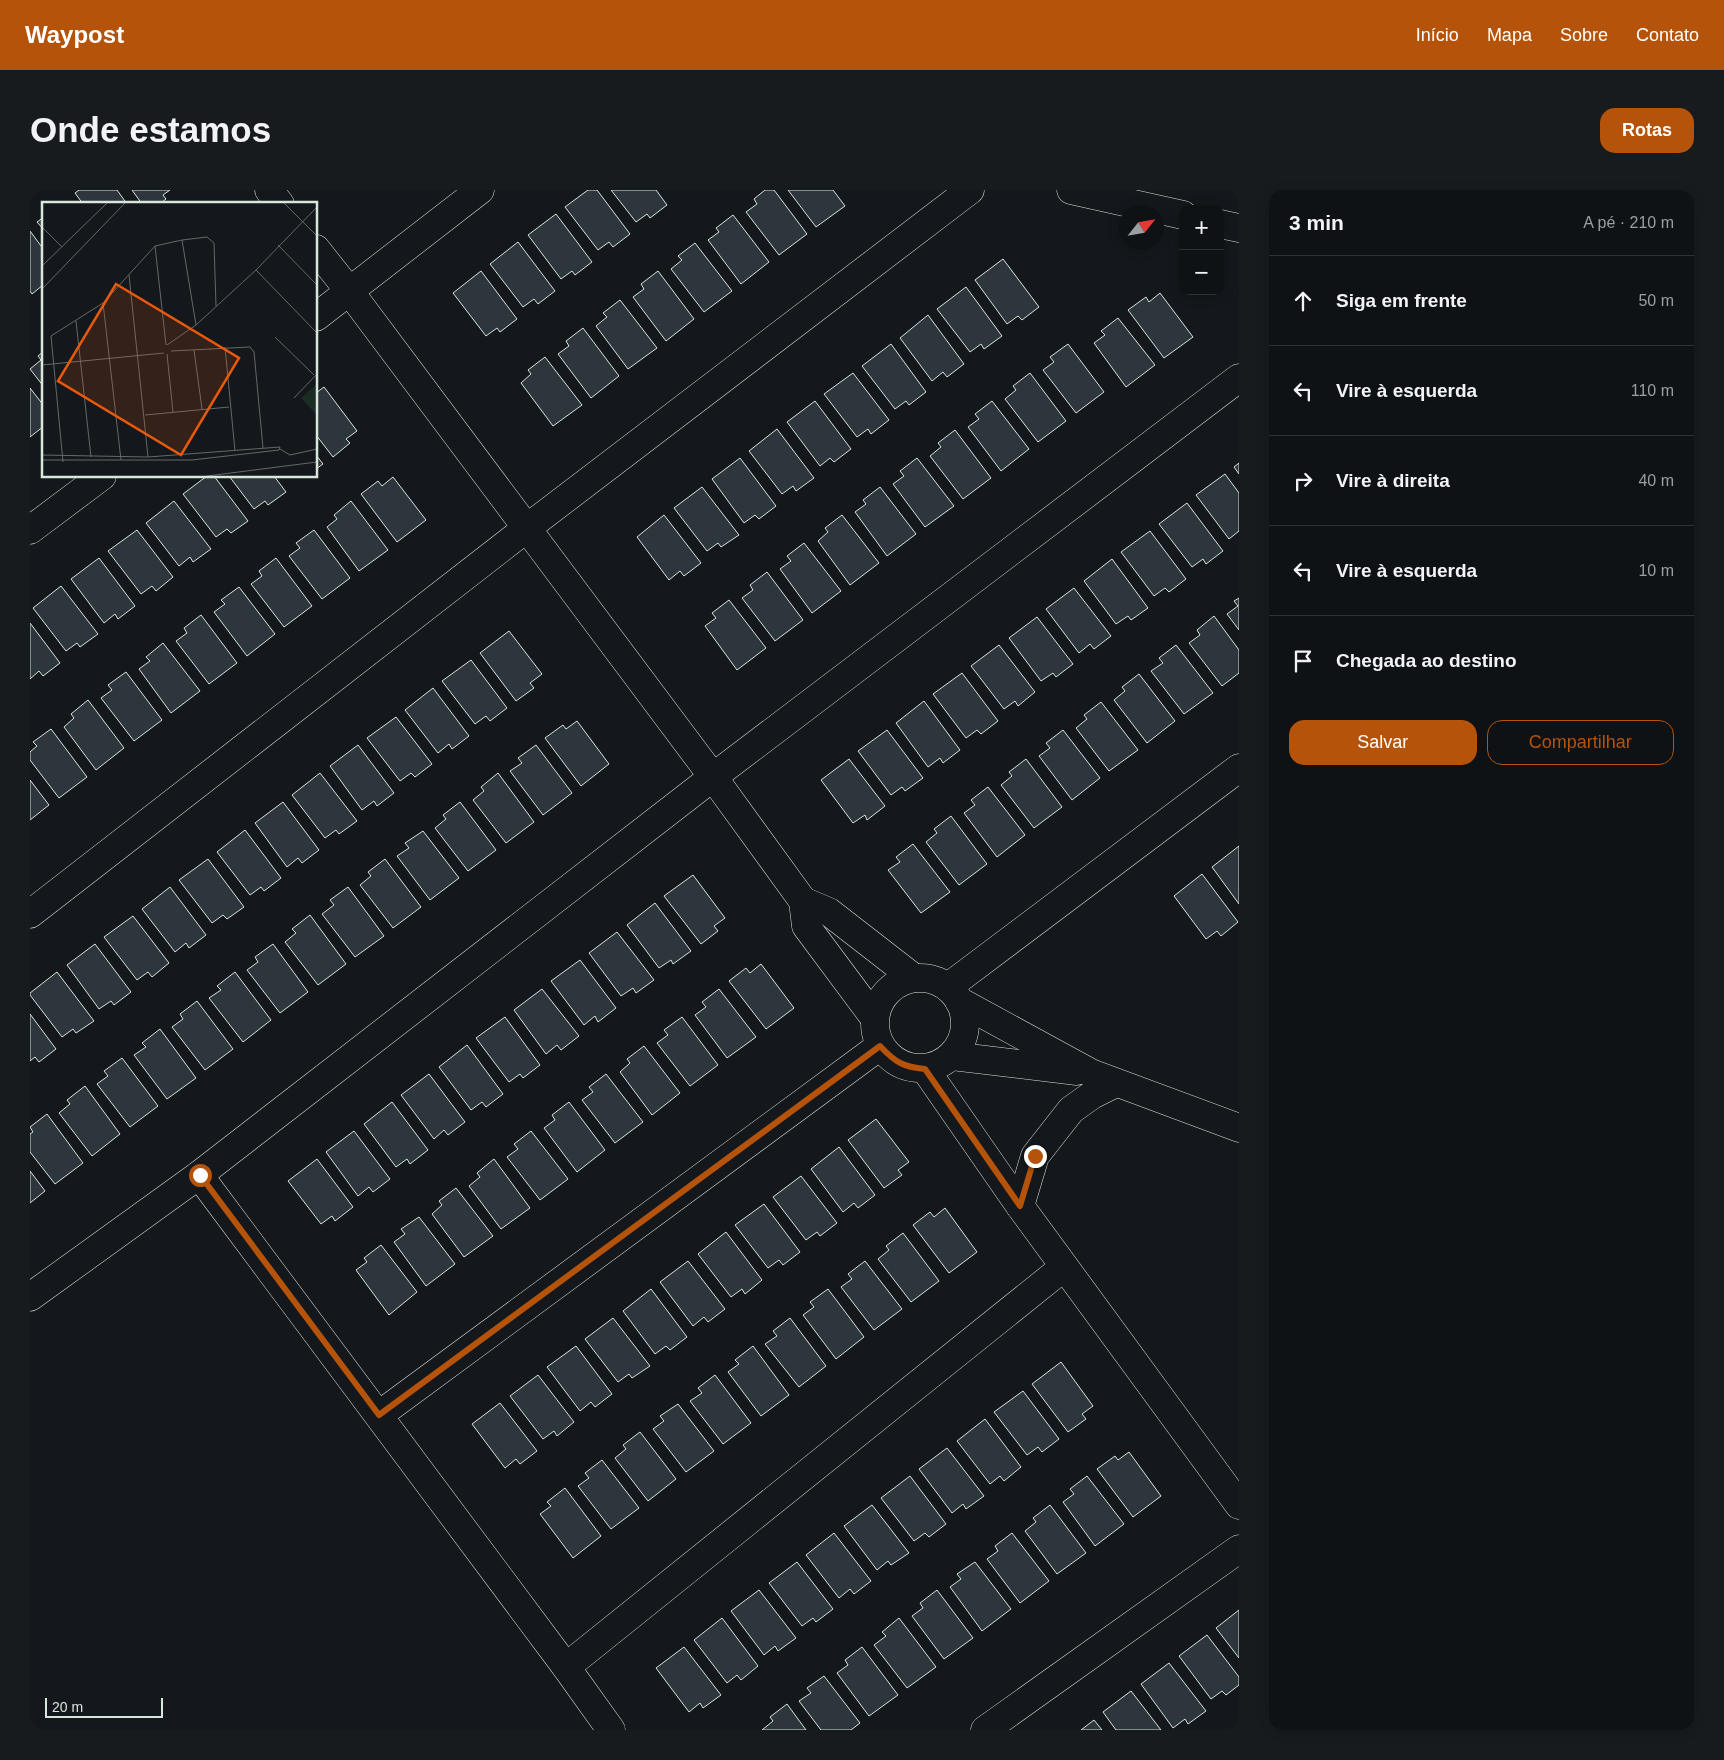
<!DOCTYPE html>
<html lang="pt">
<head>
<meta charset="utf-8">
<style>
	:root { --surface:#0f1215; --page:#181b1e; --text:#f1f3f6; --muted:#9b9ea0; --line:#2f3234; --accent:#b45309 }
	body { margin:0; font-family:Arial,sans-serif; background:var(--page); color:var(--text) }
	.controls { position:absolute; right:15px; top:15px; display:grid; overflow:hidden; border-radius:10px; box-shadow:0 2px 12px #0003 }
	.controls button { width:45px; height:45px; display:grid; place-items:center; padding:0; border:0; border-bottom:1px solid var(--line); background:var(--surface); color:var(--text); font:25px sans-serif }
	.compass { position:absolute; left:1089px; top:15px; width:45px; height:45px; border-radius:50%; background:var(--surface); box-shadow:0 2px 12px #0003; rotate:59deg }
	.scale { position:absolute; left:15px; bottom:12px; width:118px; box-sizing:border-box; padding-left:5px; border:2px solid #d8e6dc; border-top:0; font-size:14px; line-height:18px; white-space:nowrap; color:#d8e6dc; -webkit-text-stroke:4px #14181c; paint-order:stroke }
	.stop { position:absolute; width:15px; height:15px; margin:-11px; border:4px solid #b45309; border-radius:50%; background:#fff }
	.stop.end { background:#b45309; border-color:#fff; box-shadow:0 1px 5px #0008 }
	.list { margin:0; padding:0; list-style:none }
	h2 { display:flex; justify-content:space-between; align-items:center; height:65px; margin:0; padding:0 20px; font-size:21px }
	h2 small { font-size:16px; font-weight:400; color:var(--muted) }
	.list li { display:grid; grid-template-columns:32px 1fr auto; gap:15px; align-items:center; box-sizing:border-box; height:90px; padding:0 20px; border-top:1px solid var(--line) }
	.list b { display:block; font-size:19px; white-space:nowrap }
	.list em { font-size:16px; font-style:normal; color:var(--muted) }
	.actions { display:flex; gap:10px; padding:15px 20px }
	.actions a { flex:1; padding:11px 0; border:1px solid var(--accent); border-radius:15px; text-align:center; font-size:18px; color:var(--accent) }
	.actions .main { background:var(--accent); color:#fff }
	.icon { flex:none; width:28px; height:28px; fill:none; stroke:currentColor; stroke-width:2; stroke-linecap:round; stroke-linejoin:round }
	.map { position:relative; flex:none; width:1209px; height:1540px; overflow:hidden; border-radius:15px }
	header { display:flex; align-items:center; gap:30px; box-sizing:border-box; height:70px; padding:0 25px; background:var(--accent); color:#fff }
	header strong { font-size:24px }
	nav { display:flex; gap:28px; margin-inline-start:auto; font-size:18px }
	.intro { display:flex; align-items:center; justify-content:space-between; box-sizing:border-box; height:120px; padding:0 30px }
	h1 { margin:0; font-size:35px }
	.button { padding:12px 22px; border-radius:15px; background:var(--accent); color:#fff; font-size:18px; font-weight:700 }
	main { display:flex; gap:30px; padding:0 30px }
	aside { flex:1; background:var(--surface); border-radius:15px; box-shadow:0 2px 12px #0003 }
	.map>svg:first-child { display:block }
	.building { fill:#2c363c; stroke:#d8e6dc }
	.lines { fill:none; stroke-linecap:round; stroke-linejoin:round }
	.minor-casing { stroke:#d8e6dc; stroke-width:29 }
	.minor { stroke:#14181c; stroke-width:28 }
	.route { stroke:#b45309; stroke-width:6 }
	.inset-road { fill:none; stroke:#626a69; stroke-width:1 }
	.view { fill:#e8590c; fill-opacity:0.15; stroke:#e8590c; stroke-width:2.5 }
	.inset-edge { fill:none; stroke:#d8e6dc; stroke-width:2.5 }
</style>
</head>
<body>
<header>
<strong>Waypost</strong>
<nav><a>Início</a><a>Mapa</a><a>Sobre</a><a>Contato</a></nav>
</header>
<div class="intro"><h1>Onde estamos</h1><a class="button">Rotas</a></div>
<main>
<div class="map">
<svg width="1209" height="1540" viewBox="0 0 1209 1540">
	<rect width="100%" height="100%" fill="#14181c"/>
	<!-- building -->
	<g class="building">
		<polygon points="49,0 87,0 97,14 53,14 45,3"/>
		<polygon points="102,0 140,0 133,5 136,9 130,14 112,14"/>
		<polygon points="558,0 567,0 600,44 583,57 579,52 568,60 535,17"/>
		<polygon points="581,0 626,0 637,15 620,28 617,24 606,32"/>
		<polygon points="735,0 744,0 777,44 749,65 716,22 727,14 724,9"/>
		<polygon points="758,0 803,0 815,16 786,37"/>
		<polygon points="526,24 562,72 545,85 542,81 531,89 498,45"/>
		<polygon points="703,25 739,72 711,94 678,50 689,42 686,38"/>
		<polygon points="14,27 14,40 7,32"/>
		<polygon points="0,41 14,60 14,96 13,95 2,104 0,101"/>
		<polygon points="488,52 525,101 508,114 504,109 493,117 460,74"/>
		<polygon points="665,53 702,101 674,122 641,79 652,70 648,66"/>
		<polygon points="973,69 1009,117 992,130 988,126 977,134 945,90"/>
		<polygon points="451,81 487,129 470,142 467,138 456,146 423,103"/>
		<polygon points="628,81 664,129 636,151 603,107 614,99 611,94"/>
		<polygon points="936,97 972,146 954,159 951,154 940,162 907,119"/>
		<polygon points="1130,103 1163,147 1134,168 1098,120 1116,107 1119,112"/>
		<polygon points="590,110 627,158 598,179 566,136 577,127 573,123"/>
		<polygon points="898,125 934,174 917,187 913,182 902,191 870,148"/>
		<polygon points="1088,128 1125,175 1096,197 1064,153 1075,145 1071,141"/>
		<polygon points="553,138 589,186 561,208 528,164 539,156 536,151"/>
		<polygon points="861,154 896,202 879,215 876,211 865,219 832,176"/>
		<polygon points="1038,154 1074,202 1046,223 1013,180 1024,172 1020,167"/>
		<polygon points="14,161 14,197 0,179 11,170 8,166"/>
		<polygon points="515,167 552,215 523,236 491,193 501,184 498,180"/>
		<polygon points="823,183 859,230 841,244 838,239 827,247 794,204"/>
		<polygon points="1000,183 1036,231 1008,252 975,209 986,200 983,196"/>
		<polygon points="294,197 327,241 316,249 320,253 303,267 286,245 286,203"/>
		<polygon points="0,198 14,216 14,236 0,247"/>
		<polygon points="785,211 821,259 804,272 800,268 790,276 757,232"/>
		<polygon points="962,211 999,259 971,281 938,237 949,229 945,224"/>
		<polygon points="747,239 784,288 766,301 763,296 752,304 719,261"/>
		<polygon points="925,240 961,288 933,309 900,266 911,257 908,253"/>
		<polygon points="286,265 293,274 286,279"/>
		<polygon points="710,268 746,316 729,329 725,325 714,333 682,289"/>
		<polygon points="887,268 924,316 895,337 863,294 874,286 870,281"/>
		<polygon points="1209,273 1209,284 1204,277"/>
		<polygon points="1195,284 1209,303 1209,341 1199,349 1166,305"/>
		<polygon points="177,286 184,286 218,331 201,343 197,339 186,347 153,304"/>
		<polygon points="199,286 244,286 256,302 238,315 235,311 224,319"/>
		<polygon points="363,287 396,330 367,352 331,304 348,291 352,296"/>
		<polygon points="672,297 709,345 691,357 688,353 677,361 644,318"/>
		<polygon points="850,297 886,344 857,366 825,322 836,314 833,310"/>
		<polygon points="144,311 181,359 163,372 160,367 149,376 116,333"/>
		<polygon points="321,311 358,360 329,381 297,337 307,329 304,325"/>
		<polygon points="1157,313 1193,361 1176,374 1173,369 1162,377 1129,334"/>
		<polygon points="634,325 671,373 654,386 650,381 639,390 607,347"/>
		<polygon points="812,325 849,373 820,395 788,351 798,342 795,338"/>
		<polygon points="107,340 143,387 126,401 122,396 111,404 78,361"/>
		<polygon points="284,340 320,388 292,409 259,366 270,358 266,353"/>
		<polygon points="1120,341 1156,389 1139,402 1135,398 1124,406 1091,362"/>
		<polygon points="774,353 811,401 782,423 750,379 761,371 757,366"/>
		<polygon points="69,368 105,416 88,429 85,424 74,433 41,389"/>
		<polygon points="246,368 282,416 254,437 221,394 232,386 229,381"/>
		<polygon points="1082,369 1118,418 1101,430 1098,426 1086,434 1054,391"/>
		<polygon points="737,382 773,430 745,451 712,408 723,400 720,395"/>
		<polygon points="31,396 68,444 50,457 47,453 36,461 3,418"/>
		<polygon points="209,397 245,444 217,466 184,422 195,414 191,410"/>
		<polygon points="1044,398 1081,446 1064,459 1060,454 1049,463 1016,419"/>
		<polygon points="1209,408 1209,440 1197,424 1208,416 1204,411"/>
		<polygon points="699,410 736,458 707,480 675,436 686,428 682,423"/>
		<polygon points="171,425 207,473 179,494 146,451 157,443 154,438"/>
		<polygon points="1184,426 1209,460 1209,483 1192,496 1159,453 1170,445 1167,440"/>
		<polygon points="1007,427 1043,474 1026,487 1023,483 1011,491 979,448"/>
		<polygon points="0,433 30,473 13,486 9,481 0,489"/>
		<polygon points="479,441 512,484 500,493 504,498 486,511 450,463"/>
		<polygon points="133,453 170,501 141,523 109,479 120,471 116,467"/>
		<polygon points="969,455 1005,502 988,516 985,511 974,519 941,476"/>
		<polygon points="1146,455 1183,503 1154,524 1121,481 1133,473 1129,468"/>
		<polygon points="441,470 477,518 460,531 456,526 445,534 412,491"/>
		<polygon points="96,482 132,530 104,551 71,508 82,500 78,495"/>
		<polygon points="932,483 968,531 951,544 947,540 936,548 903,504"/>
		<polygon points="1109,484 1145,531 1117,553 1084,510 1095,501 1092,497"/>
		<polygon points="403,498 439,546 422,559 419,554 408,563 375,520"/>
		<polygon points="58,510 94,558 66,580 34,537 44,528 41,524"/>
		<polygon points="894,511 930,560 913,573 910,568 898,577 866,533"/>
		<polygon points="1071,512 1108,560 1079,581 1046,538 1057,529 1054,525"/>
		<polygon points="366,527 402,574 385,587 381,583 370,591 337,548"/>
		<polygon points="547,531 579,574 551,596 515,548 533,535 536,539"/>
		<polygon points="21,539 57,587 29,608 0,570 0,562 7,556 3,552"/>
		<polygon points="857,540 893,588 875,601 872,597 861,605 828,561"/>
		<polygon points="1033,540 1070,588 1042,610 1009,566 1020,558 1016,553"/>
		<polygon points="328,555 364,603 347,616 344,611 332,620 300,576"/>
		<polygon points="506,555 542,603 513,625 480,581 492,573 488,568"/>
		<polygon points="819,569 855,616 837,630 835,625 823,633 791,590"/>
		<polygon points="996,569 1032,617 1004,638 971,595 982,586 979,582"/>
		<polygon points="290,583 327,631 309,644 306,640 295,648 262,605"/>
		<polygon points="468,583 504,632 476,653 443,610 454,601 451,597"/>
		<polygon points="0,590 19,615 0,630"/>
		<polygon points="958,597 995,645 967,667 934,623 945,615 941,610"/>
		<polygon points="253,612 289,660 272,673 268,668 257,677 225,633"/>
		<polygon points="430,612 466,660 438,681 405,638 416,629 413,625"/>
		<polygon points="921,626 957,674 929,695 896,652 907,643 904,639"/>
		<polygon points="215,640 251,688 234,701 231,697 220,705 187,662"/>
		<polygon points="393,641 429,688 400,710 367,666 379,658 375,653"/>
		<polygon points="883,654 920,702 891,723 858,680 870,672 866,667"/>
		<polygon points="1209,656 1209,714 1182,677"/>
		<polygon points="178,669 214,717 197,729 193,725 182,733 149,690"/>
		<polygon points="355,669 391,717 363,738 330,695 341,686 338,682"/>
		<polygon points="1172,684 1208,732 1191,746 1187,741 1176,749 1144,706"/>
		<polygon points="663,685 695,728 684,736 688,741 671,754 634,706"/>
		<polygon points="140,697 176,745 159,758 156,753 145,762 112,719"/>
		<polygon points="318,697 354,746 325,767 292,724 304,715 300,710"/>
		<polygon points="625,713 661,761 643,774 641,770 629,778 597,735"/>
		<polygon points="280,725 316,774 288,795 255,752 266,743 262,739"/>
		<polygon points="103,726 139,773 122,787 118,782 107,790 74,747"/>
		<polygon points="587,742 624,790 606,803 603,798 591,806 559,763"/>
		<polygon points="65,754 101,802 84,815 81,811 69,819 37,775"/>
		<polygon points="243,754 278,802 250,823 217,780 228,772 225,767"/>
		<polygon points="550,770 586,818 568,832 565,826 554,835 521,791"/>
		<polygon points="731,774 764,818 736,839 699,791 716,778 720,783"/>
		<polygon points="27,782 64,831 46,843 43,839 32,847 0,805 0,803"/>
		<polygon points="205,782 241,830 213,852 179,808 191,800 187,796"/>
		<polygon points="512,799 549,846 531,860 527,855 516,864 484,820"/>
		<polygon points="689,799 726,847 697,868 665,825 676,817 672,812"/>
		<polygon points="167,811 203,859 175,880 142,837 153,829 150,824"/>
		<polygon points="0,824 26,859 9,872 5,867 0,871"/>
		<polygon points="475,827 510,875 493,888 490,884 479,892 446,848"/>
		<polygon points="652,827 688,875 660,896 627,853 638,845 634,840"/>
		<polygon points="130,839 166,888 137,909 104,865 116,857 112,853"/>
		<polygon points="437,855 473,904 456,917 452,912 441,920 409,877"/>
		<polygon points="614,856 650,903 622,925 590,882 600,873 597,869"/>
		<polygon points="92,868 128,916 100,937 67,894 78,886 74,881"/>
		<polygon points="399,884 435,932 418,945 414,940 404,949 371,905"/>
		<polygon points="576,884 613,932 585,953 552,910 563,902 559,897"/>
		<polygon points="55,896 90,944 62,966 29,923 40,914 37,910"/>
		<polygon points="362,912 398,960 380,974 377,969 366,977 334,934"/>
		<polygon points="539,912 575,960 547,982 514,938 525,930 522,925"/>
		<polygon points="17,924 53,973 25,994 0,962 0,944 3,942 0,937"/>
		<polygon points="846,929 879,972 868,980 872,985 854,998 818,950"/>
		<polygon points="324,941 360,989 343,1002 339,997 328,1006 296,962"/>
		<polygon points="501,941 538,989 510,1010 477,967 488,959 484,954"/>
		<polygon points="809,957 845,1005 828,1018 824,1013 813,1022 781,979"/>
		<polygon points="287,969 323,1017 305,1031 302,1026 291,1034 258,991"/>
		<polygon points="464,969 500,1018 471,1039 439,996 450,987 447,983"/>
		<polygon points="0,981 15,1001 0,1013"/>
		<polygon points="771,986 807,1033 790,1046 787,1042 776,1050 743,1007"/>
		<polygon points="426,998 463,1046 434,1067 402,1024 412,1015 409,1011"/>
		<polygon points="734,1014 770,1062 753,1075 749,1070 738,1078 705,1035"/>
		<polygon points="915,1018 947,1062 919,1083 883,1035 900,1022 904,1027"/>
		<polygon points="389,1027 425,1074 396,1096 364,1052 375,1044 371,1039"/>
		<polygon points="696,1042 732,1090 715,1104 712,1099 701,1107 668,1064"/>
		<polygon points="873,1043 909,1091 881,1112 848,1069 859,1060 856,1056"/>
		<polygon points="351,1055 387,1102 359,1125 326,1080 337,1072 334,1068"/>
		<polygon points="658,1071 695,1119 678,1132 674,1127 663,1136 630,1092"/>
		<polygon points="835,1071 872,1119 844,1140 811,1097 822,1089 818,1084"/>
		<polygon points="621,1099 657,1147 640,1160 636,1156 625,1164 593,1121"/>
		<polygon points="798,1099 834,1147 806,1169 773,1125 784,1117 780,1112"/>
		<polygon points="583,1128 620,1176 602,1188 599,1184 588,1192 555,1149"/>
		<polygon points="760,1128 796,1176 769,1197 735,1154 747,1146 743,1141"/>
		<polygon points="546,1156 582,1204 565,1217 561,1212 550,1221 517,1177"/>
		<polygon points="723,1156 759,1205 731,1226 698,1182 709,1174 705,1170"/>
		<polygon points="1031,1172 1063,1216 1052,1224 1056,1229 1038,1242 1002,1194"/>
		<polygon points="508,1185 544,1232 527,1246 524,1241 513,1249 480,1206"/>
		<polygon points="685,1185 721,1233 693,1254 660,1211 672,1203 668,1198"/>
		<polygon points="993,1201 1029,1249 1012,1262 1008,1257 997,1265 964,1222"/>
		<polygon points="470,1213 507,1261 490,1274 486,1269 475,1278 442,1234"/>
		<polygon points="648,1214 684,1261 656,1282 623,1239 634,1231 630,1226"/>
		<polygon points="955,1229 991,1277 974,1291 970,1286 960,1294 927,1251"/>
		<polygon points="610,1242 646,1289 618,1311 585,1268 596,1259 593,1255"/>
		<polygon points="917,1258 954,1306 936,1319 933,1314 922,1323 889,1279"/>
		<polygon points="1099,1262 1131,1306 1103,1327 1067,1279 1085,1266 1088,1270"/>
		<polygon points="572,1270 609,1318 581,1339 548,1296 559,1288 555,1283"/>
		<polygon points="880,1286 916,1334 899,1347 895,1343 884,1351 851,1308"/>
		<polygon points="1057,1286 1094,1334 1065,1356 1033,1312 1044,1304 1040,1299"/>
		<polygon points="535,1298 571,1346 543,1368 510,1324 521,1316 517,1312"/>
		<polygon points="842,1315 879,1363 861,1375 858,1371 847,1380 814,1336"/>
		<polygon points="1020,1315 1056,1363 1027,1384 995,1341 1006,1332 1003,1328"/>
		<polygon points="804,1343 841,1391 824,1404 820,1399 809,1408 776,1365"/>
		<polygon points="982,1343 1019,1391 990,1413 957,1369 968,1361 965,1356"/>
		<polygon points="767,1372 803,1419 786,1432 783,1428 772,1436 739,1393"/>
		<polygon points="945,1372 981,1419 952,1441 920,1397 931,1389 927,1384"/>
		<polygon points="729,1400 766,1448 748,1461 745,1456 734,1465 701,1421"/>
		<polygon points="907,1400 943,1448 914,1469 882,1426 893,1418 890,1413"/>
		<polygon points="1209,1420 1209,1468 1186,1438"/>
		<polygon points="692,1428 728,1476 711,1490 707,1485 697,1493 664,1450"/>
		<polygon points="869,1428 906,1477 877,1498 844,1455 856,1446 852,1442"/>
		<polygon points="1177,1445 1209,1487 1209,1495 1196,1505 1192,1501 1181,1509 1149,1466"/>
		<polygon points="654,1457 691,1505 673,1518 670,1513 659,1522 626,1478"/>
		<polygon points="832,1457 868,1505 839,1526 807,1483 818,1475 815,1470"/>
		<polygon points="1139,1473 1176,1521 1158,1534 1155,1529 1143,1538 1111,1494"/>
		<polygon points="794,1486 830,1533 821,1540 791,1540 769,1511 781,1503 777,1498"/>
		<polygon points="1101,1501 1131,1540 1086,1540 1073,1522"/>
		<polygon points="757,1514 776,1540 732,1540 743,1531 740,1527"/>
		<polygon points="1064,1530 1072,1540 1051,1540"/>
	</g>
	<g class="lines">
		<defs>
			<g id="minor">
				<polyline points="239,0 250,14"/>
				<polyline points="1041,0 1153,25"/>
				<polyline points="1190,34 1209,38"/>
				<polyline points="286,59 320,102 683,587 773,711 776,736 843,826"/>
				<polyline points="286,127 450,0"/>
				<polyline points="0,340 72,286"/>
				<polyline points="773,711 799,722 884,788"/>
				<polyline points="0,724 497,338 940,0"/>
				<circle cx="890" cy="833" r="45"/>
				<polyline points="918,797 1209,578"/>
				<polyline points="929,811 1061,883 1209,938"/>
				<polyline points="922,866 1047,881"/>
				<polyline points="895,879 990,1016 1209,1315"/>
				<polyline points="169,985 536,1477 581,1540"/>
				<polyline points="990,1016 1005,966 1041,920 1062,905 1086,893"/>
				<polyline points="0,1107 169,985 683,587 1209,188"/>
				<polyline points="349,1225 850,856"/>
				<polyline points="536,1477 1034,1077"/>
				<polyline points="955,1540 1209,1359"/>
			</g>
		</defs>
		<!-- minor casing -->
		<use href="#minor" class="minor-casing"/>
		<!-- minor -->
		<use href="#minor" class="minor"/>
	</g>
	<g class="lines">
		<!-- route -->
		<path class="route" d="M170,985l179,240 501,-369c15,16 23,21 45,23l95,137 15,-50"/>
	</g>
	<!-- overview -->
	<g transform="translate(12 12)">
		<rect width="275" height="275" fill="#14181c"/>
		<path d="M275,182v30h-1l-15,-16z" fill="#1a2d24"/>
		<path class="inset-road" d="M242,1l33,33M0,25l20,20M140,38l14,85M236,43l39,40M113,44l11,99M0,64l65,-63M214,68l61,63M87,73l19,182M0,87l83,-86M61,101l18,157M34,119l15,136M233,135l39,38M125,143l29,-20 60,-55 61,-63M183,145l10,104M152,148l8,59M129,149l79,-4 4,5 9,96M125,152l6,58M0,163l122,-12M252,196l23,-24M103,213l84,-8M238,247l10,6 27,-6M0,253l106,2 132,-10M0,258h150l87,-10 1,-3M21,260l-12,-126 52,-33 52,-57 27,-6 25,-3 7,6 2,63M165,274l110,-14"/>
		<path class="view" d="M74,82l123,74 -58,97 -123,-74z"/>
		<rect width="275" height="275" class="inset-edge"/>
	</g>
</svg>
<div class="controls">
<button>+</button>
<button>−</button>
</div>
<svg class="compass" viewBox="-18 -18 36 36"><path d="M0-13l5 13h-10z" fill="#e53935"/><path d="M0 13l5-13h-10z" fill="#9b9ea0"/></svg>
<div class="scale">20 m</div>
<div class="stop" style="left:170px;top:985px"></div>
<div class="stop end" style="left:1005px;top:966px"></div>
</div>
<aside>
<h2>3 min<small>A pé · 210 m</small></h2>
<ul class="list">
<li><svg class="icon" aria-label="ahead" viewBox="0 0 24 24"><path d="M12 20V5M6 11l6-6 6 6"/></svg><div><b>Siga em frente</b></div><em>50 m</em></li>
<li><svg class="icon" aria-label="left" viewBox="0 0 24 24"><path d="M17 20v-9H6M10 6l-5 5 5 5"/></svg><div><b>Vire à esquerda</b></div><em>110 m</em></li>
<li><svg class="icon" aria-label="right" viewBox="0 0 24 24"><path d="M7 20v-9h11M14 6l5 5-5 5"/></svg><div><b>Vire à direita</b></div><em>40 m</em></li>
<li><svg class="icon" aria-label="left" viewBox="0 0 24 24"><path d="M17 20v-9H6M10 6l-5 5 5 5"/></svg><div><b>Vire à esquerda</b></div><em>10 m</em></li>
<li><svg class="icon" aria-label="arrive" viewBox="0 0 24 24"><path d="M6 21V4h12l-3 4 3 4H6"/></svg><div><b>Chegada ao destino</b></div></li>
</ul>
<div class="actions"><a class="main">Salvar</a><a>Compartilhar</a></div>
</aside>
</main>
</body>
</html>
